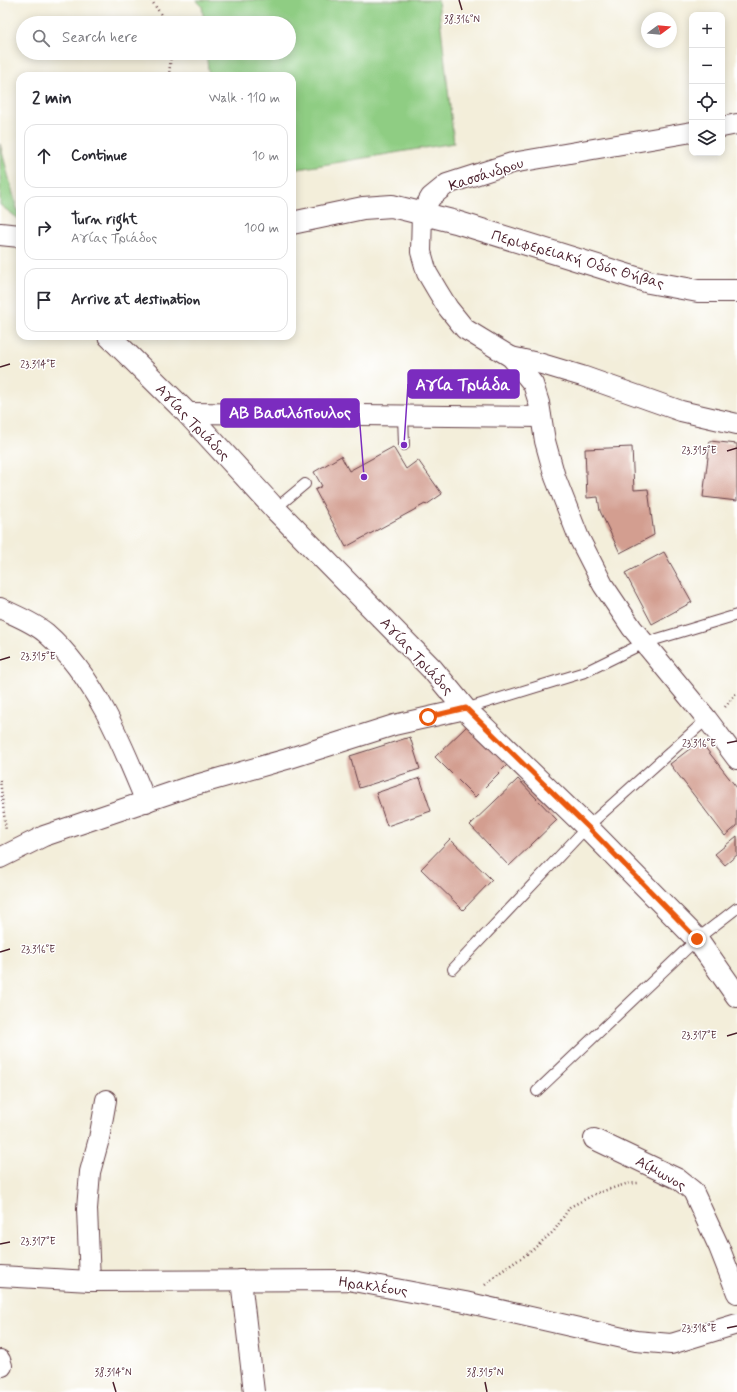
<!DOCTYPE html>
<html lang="en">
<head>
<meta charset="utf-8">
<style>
	:root { --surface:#fff; --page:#f7f7f7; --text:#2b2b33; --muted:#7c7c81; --line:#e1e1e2 }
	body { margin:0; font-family:Mynerve,sans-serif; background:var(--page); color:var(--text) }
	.controls { position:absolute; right:12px; top:12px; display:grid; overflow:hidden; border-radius:8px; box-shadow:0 2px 10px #0003 }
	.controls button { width:36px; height:36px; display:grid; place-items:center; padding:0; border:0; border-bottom:1px solid var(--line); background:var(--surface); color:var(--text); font:20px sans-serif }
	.compass { position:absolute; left:641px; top:12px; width:36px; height:36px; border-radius:50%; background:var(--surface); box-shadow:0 2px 10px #0003; rotate:74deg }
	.stop { position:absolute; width:12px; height:12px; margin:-9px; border:3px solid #ea580c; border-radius:50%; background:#fff }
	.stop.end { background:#ea580c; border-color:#fff; box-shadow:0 1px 4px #0008 }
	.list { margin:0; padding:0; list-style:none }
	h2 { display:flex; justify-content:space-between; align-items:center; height:52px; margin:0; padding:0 16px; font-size:17px }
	h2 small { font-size:13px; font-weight:400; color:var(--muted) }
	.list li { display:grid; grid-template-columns:26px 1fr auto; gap:12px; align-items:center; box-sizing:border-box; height:64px; margin:0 8px 8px; padding:0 8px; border:1px solid var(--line); border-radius:12px }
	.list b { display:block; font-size:15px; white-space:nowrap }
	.list p { margin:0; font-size:13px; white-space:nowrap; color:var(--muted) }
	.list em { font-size:13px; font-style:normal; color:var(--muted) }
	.icon { flex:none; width:22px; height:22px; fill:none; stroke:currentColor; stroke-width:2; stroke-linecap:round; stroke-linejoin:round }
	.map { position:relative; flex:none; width:737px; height:1392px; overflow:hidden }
	.search { position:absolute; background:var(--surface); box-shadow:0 2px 10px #0003; left:16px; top:16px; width:280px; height:44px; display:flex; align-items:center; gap:10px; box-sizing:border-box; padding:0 14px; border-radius:22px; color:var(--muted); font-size:15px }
	.panel { position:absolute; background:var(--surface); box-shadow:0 2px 10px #0003; left:16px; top:72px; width:280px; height:268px; border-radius:12px }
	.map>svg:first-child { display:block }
	.green { fill:#8fcd83; stroke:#6c7657 }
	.building { fill:#d39e90 }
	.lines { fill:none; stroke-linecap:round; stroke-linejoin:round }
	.service-casing { stroke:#633e45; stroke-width:12 }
	.minor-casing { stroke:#633e45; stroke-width:22 }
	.tertiary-casing { stroke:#633e45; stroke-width:24 }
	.primary-casing { stroke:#633e45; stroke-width:24 }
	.path { stroke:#633e45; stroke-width:2.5; stroke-dasharray:1 3; stroke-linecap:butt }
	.service { stroke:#fff; stroke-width:10 }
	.minor { stroke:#fff; stroke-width:20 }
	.tertiary { stroke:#fff; stroke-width:22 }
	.primary { stroke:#fff; stroke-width:22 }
	.route { stroke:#ea580c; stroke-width:5 }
	.ticks { fill:none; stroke:#4a1f2b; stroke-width:1.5 }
	.labels { text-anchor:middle; stroke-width:3; stroke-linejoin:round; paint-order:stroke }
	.street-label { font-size:15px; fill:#4a1f2b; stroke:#fff }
	.ticks-label { font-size:10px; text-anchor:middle; fill:#4a1f2b; stroke:#fff; stroke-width:3; stroke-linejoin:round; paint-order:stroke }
	.leader { fill:none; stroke:#7b2cbf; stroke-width:1.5 }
	.callout-dot { fill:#7b2cbf; stroke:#fff; stroke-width:1.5 }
	.callout { fill:#7b2cbf; stroke:#7b2cbf; stroke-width:1.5 }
	.callout-label { font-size:16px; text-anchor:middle; font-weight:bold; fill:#fff }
</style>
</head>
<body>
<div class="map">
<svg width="737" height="1392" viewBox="0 0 737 1392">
	<rect width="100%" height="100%" fill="#fff"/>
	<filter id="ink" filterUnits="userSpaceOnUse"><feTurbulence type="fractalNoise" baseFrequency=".025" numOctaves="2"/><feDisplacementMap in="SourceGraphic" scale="8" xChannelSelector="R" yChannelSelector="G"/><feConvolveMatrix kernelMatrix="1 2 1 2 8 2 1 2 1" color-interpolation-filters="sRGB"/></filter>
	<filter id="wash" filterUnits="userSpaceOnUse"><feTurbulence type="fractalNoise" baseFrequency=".012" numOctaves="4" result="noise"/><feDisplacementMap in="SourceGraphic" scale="16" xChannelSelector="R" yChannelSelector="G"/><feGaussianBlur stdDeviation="0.9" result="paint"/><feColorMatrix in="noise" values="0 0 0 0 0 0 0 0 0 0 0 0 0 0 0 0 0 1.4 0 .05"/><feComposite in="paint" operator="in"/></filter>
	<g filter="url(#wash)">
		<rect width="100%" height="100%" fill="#f3eeda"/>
		<!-- green -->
		<g class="green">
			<polygon points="196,0 438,0 454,143 292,170 292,76 209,76 206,53 289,53 289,23 204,23 202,6"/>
			<polygon points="0,144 20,220 0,205"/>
		</g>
		<g id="blocks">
			<!-- building -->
			<g class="building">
				<polygon points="710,441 737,444 737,501 703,497"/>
				<polygon points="393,447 406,469 418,460 442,494 426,505 425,504 346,547 315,490 322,486 314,472 341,456 349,471"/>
				<polygon points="632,447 634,490 648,489 654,535 620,553 600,511 598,497 587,498 585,449"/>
				<polygon points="664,552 692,602 652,624 625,573"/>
				<polygon points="469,724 508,764 475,797 435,757"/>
				<polygon points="410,737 420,769 359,788 350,756"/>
				<polygon points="700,741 737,788 737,826 725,836 670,764"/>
				<polygon points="420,778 431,811 387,826 376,793"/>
				<polygon points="518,779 557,820 509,866 470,825"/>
				<polygon points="737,836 737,855 725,865 715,854"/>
				<polygon points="450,839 492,880 463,910 421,869"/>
			</g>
		</g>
	</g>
	<g filter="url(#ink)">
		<use href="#blocks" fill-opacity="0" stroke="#633e45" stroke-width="1"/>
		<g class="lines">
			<defs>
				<g id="service">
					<polyline points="403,415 404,445"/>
					<polyline points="275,509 305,484"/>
					<polyline points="465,709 585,672 644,643 737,615"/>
					<polyline points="453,969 587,827 707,719"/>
					<polyline points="537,1091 697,939 737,908"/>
				</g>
				<g id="minor">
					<polyline points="722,127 737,124"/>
					<polyline points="692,132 512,163 447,184 431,197 422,212 421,252 427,273 437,290 448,308 465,329 511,357 533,384 539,403 545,441 555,477 579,538 603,585 632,628 707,719 737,759"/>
					<polyline points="511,357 542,364 582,376 681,411 737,424"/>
					<polyline points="187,413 541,417"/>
					<path d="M0,608c14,7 33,14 46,25 48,42 76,110 100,169"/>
					<polyline points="0,858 44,836 185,788 287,759 394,725 465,709"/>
					<polyline points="594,1139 678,1179 693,1191 719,1247 737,1293"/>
					<polyline points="0,1276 90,1281 348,1280 465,1302 636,1341 671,1344 737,1324"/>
					<polyline points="241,1280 254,1392"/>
					<polyline points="90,1281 87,1209 90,1172 99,1139 106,1100"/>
					<polyline points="0,1360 2,1366"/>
				</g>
				<polyline id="tertiary" points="109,336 187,413 275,509 432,669 465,709 587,827 697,939 737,996"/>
				<g id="primary">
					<polyline points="292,223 363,208 392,206 456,222 649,282 698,291 737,291"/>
					<polyline points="0,234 20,236"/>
				</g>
			</defs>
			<!-- service casing -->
			<use href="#service" class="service-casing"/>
			<!-- minor casing -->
			<use href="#minor" class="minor-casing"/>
			<!-- tertiary casing -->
			<use href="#tertiary" class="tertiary-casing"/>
			<!-- primary casing -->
			<use href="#primary" class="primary-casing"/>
			<!-- path -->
			<g class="path">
				<polyline points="151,0 167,23"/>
				<polyline points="218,53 233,53"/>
				<polyline points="169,76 171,53"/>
				<polyline points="725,707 737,692"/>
				<polyline points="0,780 6,831"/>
				<polyline points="485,1285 499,1273 530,1252 554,1231 570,1207 597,1193 626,1184 638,1183"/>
			</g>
			<!-- service -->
			<use href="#service" class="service"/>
			<!-- minor -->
			<use href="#minor" class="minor"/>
			<!-- tertiary -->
			<use href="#tertiary" class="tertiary"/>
			<!-- primary -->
			<use href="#primary" class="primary"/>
		</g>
	</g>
	<g class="lines" filter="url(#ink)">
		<!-- route -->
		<polyline class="route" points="428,717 466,708 588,827 697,939"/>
	</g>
	<!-- ticks -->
	<path class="ticks" d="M459,0l3,10M0,367l10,-3M727,451l10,-3M0,660l10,-3M727,743l10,-2M0,952l10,-3M727,1036l10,-3M0,1244l10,-2M727,1328l10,-2M113,1382l3,10M485,1382l2,10"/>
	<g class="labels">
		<!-- street labels -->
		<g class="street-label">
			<text transform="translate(486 174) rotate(-18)" y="5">Κασσάνδρου</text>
			<text transform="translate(578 259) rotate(16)" y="5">Περιφερειακή Οδός Θήβας</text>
			<text transform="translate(193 422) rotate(46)" y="5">Αγίας Τριάδος</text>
			<text transform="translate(417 656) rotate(47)" y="5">Αγίας Τριάδος</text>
			<text transform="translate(661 1173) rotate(29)" y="5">Αίμωνος</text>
			<text transform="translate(373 1286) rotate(8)" y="5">Ηρακλέους</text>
		</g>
	</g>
	<g class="ticks-label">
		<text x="462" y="23">38.316°N</text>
		<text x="38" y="368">23.314°E</text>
		<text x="699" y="454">23.315°E</text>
		<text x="38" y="660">23.315°E</text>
		<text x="699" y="747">23.316°E</text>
		<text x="38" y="953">23.316°E</text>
		<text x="699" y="1039">23.317°E</text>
		<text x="38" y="1245">23.317°E</text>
		<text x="699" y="1332">23.318°E</text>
		<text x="113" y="1376">38.314°N</text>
		<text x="485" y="1376">38.315°N</text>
	</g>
	<!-- callouts -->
	<path class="leader" d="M404 445L408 384M364 477L359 413"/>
	<g class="callout-dot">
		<circle cx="404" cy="445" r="4"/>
		<circle cx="364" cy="477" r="4"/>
	</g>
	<g class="callout">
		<rect x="408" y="370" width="111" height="28" rx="4"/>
		<rect x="221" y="399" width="138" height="28" rx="4"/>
	</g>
	<g class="callout-label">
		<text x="463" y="390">Αγία Τριάδα</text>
		<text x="290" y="418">ΑΒ Βασιλόπουλος</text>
	</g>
</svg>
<div class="controls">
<button>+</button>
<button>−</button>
<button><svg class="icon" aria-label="locate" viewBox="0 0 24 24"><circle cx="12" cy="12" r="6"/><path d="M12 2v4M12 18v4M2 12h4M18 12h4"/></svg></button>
<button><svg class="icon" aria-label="layers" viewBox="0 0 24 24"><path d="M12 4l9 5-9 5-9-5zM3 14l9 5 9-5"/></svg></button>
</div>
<svg class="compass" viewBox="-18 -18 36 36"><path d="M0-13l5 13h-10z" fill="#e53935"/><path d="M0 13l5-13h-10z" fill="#7c7c81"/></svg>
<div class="stop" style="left:428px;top:717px"></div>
<div class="stop end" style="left:697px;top:939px"></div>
<div class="search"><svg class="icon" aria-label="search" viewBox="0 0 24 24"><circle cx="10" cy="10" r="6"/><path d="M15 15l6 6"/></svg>Search here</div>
<section class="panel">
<h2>2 min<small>Walk · 110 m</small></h2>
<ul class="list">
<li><svg class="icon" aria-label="ahead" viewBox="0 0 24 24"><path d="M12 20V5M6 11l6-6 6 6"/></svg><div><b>Continue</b></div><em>10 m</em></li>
<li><svg class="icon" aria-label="right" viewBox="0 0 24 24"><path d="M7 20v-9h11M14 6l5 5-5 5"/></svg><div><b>Turn right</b><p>Αγίας Τριάδος</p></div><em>100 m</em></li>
<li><svg class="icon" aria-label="arrive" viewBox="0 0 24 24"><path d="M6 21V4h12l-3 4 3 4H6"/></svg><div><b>Arrive at destination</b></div></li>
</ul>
</section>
</div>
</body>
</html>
